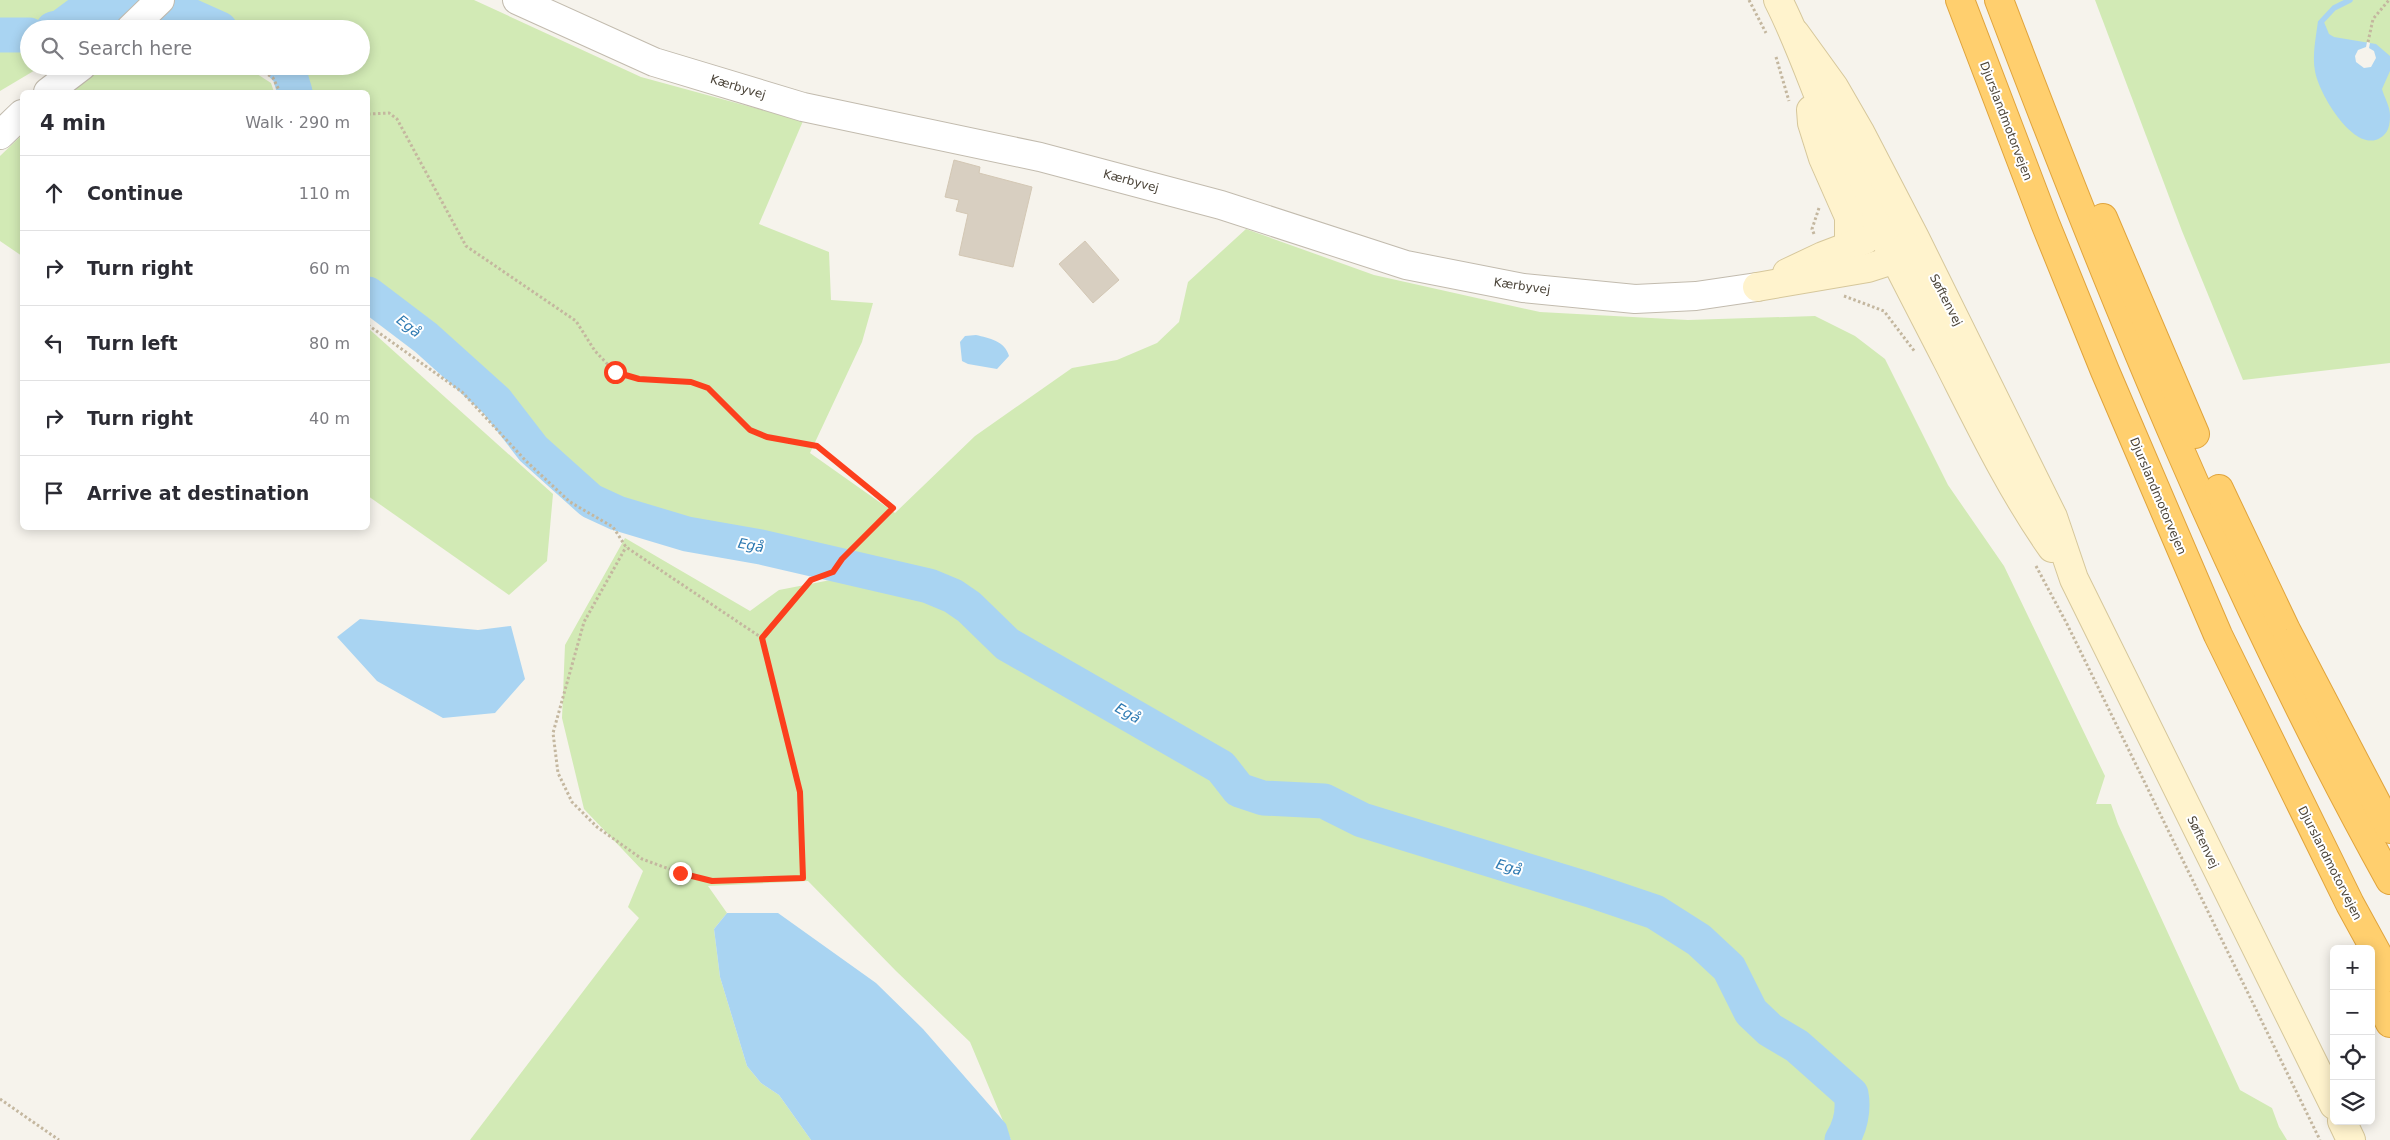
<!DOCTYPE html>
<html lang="en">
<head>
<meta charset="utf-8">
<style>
	:root { --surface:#fff; --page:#f7f7f7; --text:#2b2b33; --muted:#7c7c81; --line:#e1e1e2 }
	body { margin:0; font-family:"DejaVu Sans",sans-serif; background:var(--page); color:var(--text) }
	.controls { position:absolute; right:15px; bottom:15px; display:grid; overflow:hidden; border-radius:8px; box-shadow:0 2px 12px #0003 }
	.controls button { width:45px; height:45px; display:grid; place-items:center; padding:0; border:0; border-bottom:1px solid var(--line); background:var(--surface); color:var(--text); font:25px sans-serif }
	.stop { position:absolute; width:15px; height:15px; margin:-11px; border:4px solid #fc3f1d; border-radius:50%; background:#fff }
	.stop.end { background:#fc3f1d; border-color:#fff; box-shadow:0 1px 5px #0008 }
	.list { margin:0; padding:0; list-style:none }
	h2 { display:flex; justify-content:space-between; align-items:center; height:65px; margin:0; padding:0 20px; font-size:21px }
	h2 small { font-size:16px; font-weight:400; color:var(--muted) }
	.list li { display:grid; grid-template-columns:32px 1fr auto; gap:15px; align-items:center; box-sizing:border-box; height:75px; padding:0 20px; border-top:1px solid var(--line) }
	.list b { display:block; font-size:19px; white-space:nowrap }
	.list em { font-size:16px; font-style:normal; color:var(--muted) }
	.icon { flex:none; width:28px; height:28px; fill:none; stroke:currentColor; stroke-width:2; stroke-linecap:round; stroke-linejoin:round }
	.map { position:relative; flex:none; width:2390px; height:1140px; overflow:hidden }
	.search { position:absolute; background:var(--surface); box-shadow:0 2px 12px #0003; left:20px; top:20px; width:350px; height:55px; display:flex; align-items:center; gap:12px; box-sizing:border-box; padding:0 18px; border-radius:28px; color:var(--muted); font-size:19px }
	.panel { position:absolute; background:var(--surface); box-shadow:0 2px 12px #0003; left:20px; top:90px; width:350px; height:440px; border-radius:8px }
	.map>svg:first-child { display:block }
	.green { fill:#d2eab5; fill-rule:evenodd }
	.water { fill:#a9d4f2 }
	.pier { fill:#f6f3ec }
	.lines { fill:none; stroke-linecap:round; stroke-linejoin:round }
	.stream { stroke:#a9d4f2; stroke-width:5.5 }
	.river { stroke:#a9d4f2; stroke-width:35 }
	.building { fill:#d8cfc1; stroke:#d3c7b4 }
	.tertiary-casing { stroke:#c2bbae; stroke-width:30 }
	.secondary-casing { stroke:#d6c79b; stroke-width:30 }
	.motorway-casing { stroke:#e0a43c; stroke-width:30 }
	.path { stroke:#c4b79f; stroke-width:3; stroke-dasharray:2.5 2.5; stroke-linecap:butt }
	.tertiary { stroke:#fff; stroke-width:28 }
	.secondary { stroke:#fff3cd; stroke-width:28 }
	.motorway { stroke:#ffcf6e; stroke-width:28 }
	.route { stroke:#fc3f1d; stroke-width:6 }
	.labels { text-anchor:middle; stroke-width:4; stroke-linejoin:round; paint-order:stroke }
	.street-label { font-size:12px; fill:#4b4439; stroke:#fff }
	.water-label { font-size:14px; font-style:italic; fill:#2e7ab2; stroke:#fff }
</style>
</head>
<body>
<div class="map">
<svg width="2390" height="1140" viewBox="0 0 2390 1140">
	<rect width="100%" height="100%" fill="#f6f3ec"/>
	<!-- green -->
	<g class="green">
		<polygon points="0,0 94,0 59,22 22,29 0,30"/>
		<path d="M185,0h289l167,77 162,44 -44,103 70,28 2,48 42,3 -11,39 -52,111 85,60 80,-77 97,-68 45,-8 40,-17 22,-21 9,-40 58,-53 128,46 166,37 148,8 127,-4 40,20 30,23 63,126 56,81 101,210 -9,28h15l7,20 122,266 32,18 7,19 8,13h-1276l-41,-98 -74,-71 -88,-90 -100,5 19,27 -13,16 6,48 27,89 14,17 18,12 32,45h-341l169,-222 -11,-11 15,-36 -59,-62 -22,-91 3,-73 60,-107 125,73 29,-21 62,-12 5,-17 -235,-55 -70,-58 -37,-49 -136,-119v-188h-65l1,-5 -16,-21h73v-37h-118l-59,-27zM1666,921l50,22 11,22 -28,-25z"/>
		<polygon points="2095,0 2390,0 2390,363 2243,380 2182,231"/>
		<polygon points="0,42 29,43 29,66 42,66 0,91"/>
		<polygon points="103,66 245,66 271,83 274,92 72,92"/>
		<polygon points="22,135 22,256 0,241 0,156"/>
		<polygon points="368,328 553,494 547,561 509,595 368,496"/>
	</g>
	<!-- water -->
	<g class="water">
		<path d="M2318,21l6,1 5,12 5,3 42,7 14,12v15l-8,18c2,8 8,17 8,26 0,9 -1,18 -10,23 -26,16 -62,-46 -65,-67 -3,-16 1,-34 3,-50z"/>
		<path d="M976,335c13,3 29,6 33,21l-12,13 -29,-5 -6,-3 -2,-19 5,-6z"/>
		<polygon points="360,619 478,630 511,626 525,679 495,713 443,718 377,681 337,637"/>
		<polygon points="727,913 778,913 876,983 923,1029 1006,1124 1011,1140 811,1140 779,1095 761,1083 747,1066 720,977 714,929"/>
	</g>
	<!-- pier -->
	<polygon class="pier" points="2367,42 2370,43 2369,48 2374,51 2376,58 2371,67 2364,68 2356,62 2355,56 2358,50 2366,47"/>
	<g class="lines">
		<!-- stream -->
		<polyline class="stream" points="2321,22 2334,8 2350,0"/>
		<!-- river -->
		<g class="river">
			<polyline points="53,29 61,27 84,10 140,2 171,7 220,29"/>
			<polyline points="0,35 29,35"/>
			<polyline points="283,66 289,72 295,92"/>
			<path d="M368,294l58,44 70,63 37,48 58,52 26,12 70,21 74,13 168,39 24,10 16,11 38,37 214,123 18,23 24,8 61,3 38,19 228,70 65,22 44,28 30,28 22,44 19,18 27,16 54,48c3,16 -1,33 -9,46"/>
		</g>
	</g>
	<!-- building -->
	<g class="building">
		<polygon points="954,160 980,167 979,173 1032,187 1013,267 959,255 968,214 956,211 959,200 945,197"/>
		<polygon points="1085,241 1119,280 1093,303 1059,264"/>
	</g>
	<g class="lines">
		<defs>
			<g id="tertiary">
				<polyline points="517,0 654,62 803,107 1040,157 1221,205 1406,265 1523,288 1635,299 1696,296 1757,287"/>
				<polyline points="130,29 160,0"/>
				<polyline points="48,92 82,66"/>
				<polyline points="0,135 22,114"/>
			</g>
			<g id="secondary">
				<path d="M1778,0c21,41 35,84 53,126 35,79 76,156 116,234 32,63 64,130 105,188"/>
				<polyline points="1795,33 1834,87 1860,132 1915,238 2053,517 2074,579 2334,1105"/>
				<polyline points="1811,110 1812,123 1823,158 1849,217 1849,246"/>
				<polyline points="1787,273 1823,256 1865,240"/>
				<polyline points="1757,287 1868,268 1896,259 1907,246"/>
				<polyline points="2342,1121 2351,1140"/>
			</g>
			<g id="motorway">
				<polyline points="1960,0 2045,223 2105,371 2218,635 2350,904 2390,977"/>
				<path d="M1999,0c114,300 235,599 391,880"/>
				<polyline points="2103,218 2195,434"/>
				<polyline points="2219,489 2286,630 2390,829"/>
				<polyline points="2371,985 2390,1023"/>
			</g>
		</defs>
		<!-- tertiary casing -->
		<use href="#tertiary" class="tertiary-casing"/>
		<!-- secondary casing -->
		<use href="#secondary" class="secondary-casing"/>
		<!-- motorway casing -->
		<use href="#motorway" class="motorway-casing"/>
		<!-- path -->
		<g class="path">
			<polyline points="1749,0 1766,33"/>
			<polyline points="168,24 186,29"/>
			<polyline points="2368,42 2373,19 2389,0"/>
			<polyline points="1776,57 1789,101"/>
			<polyline points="256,66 273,78 280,92"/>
			<polyline points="368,114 389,113 397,119 466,246 576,321 595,351 615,372 639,379 691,382 708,388 750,430 767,437 817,446 893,509 842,559 833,572 811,580 762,638"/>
			<polyline points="1814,234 1812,229 1819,208"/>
			<polyline points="1844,296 1884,311 1915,352"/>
			<polyline points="368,325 462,392 526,461 570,502 613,527 626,547 762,638 800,792 803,878 712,881 680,873 642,859 597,827 572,802 558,773 553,733 584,622 626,547"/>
			<polyline points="2036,566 2067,624 2320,1140"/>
			<polyline points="0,1099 59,1140"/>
		</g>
		<!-- tertiary -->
		<use href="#tertiary" class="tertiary"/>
		<!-- secondary -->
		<use href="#secondary" class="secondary"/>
		<!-- motorway -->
		<use href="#motorway" class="motorway"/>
	</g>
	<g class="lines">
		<!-- route -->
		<polyline class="route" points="615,372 639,379 691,382 708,388 750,430 767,437 817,446 893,508 842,559 833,572 811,580 762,638 800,792 803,878 712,881 680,873"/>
	</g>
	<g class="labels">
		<!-- street labels -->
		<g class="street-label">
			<text transform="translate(738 87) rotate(17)" y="4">Kærbyvej</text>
			<text transform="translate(2006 121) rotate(69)" y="4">Djurslandmotorvejen</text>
			<text transform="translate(1131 181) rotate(15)" y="4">Kærbyvej</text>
			<text transform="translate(1522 286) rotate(8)" y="4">Kærbyvej</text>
			<text transform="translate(1946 300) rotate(63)" y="4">Søftenvej</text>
			<text transform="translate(2158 496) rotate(67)" y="4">Djurslandmotorvejen</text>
			<text transform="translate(2203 842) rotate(64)" y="4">Søftenvej</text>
			<text transform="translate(2330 863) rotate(63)" y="4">Djurslandmotorvejen</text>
		</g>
		<!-- water labels -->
		<g class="water-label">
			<text transform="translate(409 326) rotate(38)" y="5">Egå</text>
			<text transform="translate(751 545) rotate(11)" y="5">Egå</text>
			<text transform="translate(1128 713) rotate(30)" y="5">Egå</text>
			<text transform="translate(1509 867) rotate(17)" y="5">Egå</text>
		</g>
	</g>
</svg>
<div class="controls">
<button>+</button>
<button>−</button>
<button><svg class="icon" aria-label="locate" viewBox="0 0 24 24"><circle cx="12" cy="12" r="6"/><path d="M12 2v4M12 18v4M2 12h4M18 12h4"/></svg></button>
<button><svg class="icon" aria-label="layers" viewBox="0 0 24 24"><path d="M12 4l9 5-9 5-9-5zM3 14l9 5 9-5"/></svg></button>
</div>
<div class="stop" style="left:615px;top:372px"></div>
<div class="stop end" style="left:680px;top:873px"></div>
<div class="search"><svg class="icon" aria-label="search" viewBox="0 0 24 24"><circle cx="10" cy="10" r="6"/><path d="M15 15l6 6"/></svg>Search here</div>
<section class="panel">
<h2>4 min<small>Walk · 290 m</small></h2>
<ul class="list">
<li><svg class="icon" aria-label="ahead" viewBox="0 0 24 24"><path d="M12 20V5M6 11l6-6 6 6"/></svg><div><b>Continue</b></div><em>110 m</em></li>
<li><svg class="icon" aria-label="right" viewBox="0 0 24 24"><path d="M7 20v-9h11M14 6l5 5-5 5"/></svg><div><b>Turn right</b></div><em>60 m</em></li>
<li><svg class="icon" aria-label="left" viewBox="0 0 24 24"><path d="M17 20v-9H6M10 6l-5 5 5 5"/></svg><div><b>Turn left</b></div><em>80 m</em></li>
<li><svg class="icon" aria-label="right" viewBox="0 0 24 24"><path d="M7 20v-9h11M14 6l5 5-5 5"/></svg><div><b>Turn right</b></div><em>40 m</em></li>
<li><svg class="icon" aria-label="arrive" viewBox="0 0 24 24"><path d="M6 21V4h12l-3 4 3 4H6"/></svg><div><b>Arrive at destination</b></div></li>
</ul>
</section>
</div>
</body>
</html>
